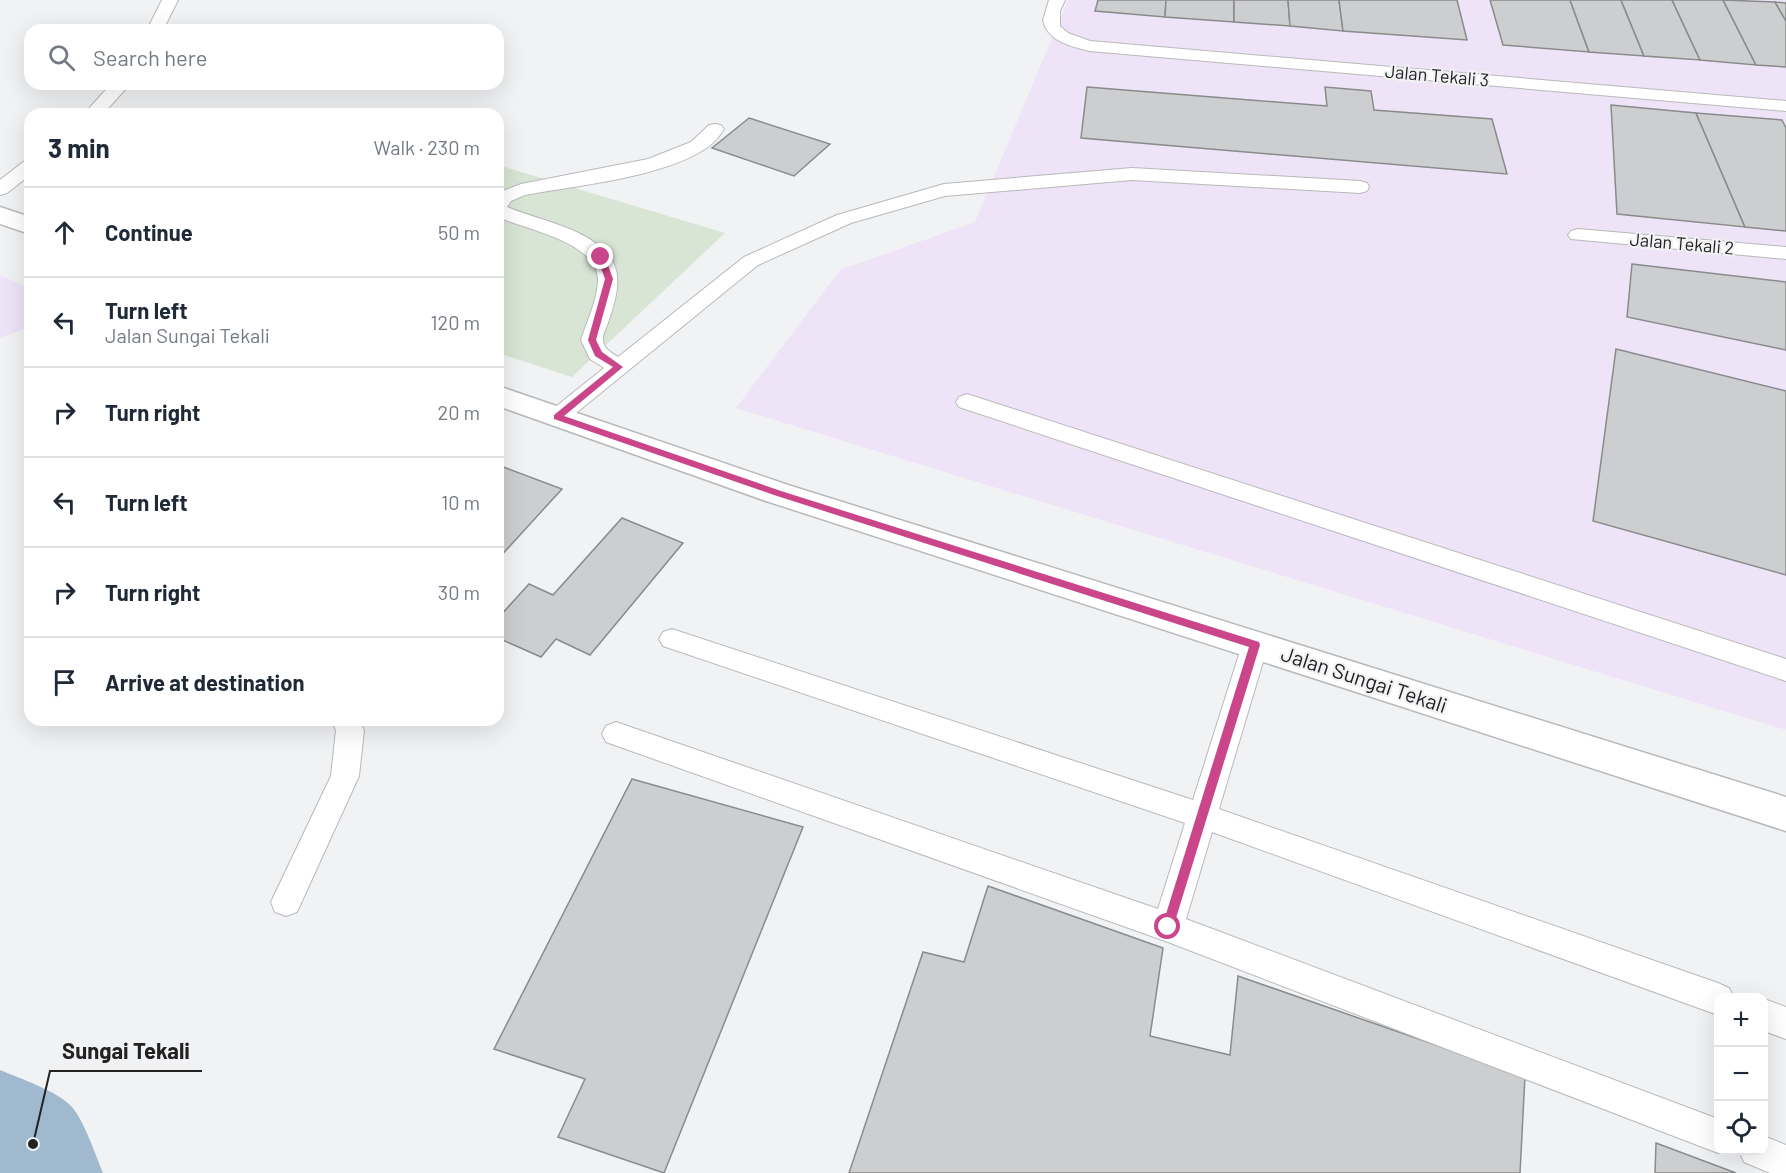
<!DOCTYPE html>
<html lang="en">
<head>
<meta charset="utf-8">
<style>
	:root { --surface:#fff; --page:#f2f2f3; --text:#1f2937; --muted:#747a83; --line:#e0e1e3 }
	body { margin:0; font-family:Barlow,sans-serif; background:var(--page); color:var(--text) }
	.controls { position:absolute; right:18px; bottom:18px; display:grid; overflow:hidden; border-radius:12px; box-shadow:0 6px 24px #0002 }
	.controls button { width:54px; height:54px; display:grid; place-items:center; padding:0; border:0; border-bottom:2px solid var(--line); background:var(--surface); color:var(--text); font:30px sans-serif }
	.stop { position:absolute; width:18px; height:18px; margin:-14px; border:4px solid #ca4589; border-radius:50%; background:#fff }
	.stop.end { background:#ca4589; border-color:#fff; box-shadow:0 2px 6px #0008 }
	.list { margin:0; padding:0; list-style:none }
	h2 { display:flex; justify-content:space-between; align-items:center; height:78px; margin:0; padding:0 24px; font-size:26px }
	h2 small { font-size:20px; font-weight:400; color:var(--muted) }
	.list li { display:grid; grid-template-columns:39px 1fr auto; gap:18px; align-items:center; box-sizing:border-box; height:90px; padding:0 24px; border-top:2px solid var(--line) }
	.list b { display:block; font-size:22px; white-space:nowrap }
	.list p { margin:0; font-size:20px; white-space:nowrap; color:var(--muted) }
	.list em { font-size:20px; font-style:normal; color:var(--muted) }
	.icon { flex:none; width:33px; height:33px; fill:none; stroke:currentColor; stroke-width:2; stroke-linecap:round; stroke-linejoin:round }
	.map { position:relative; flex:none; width:1786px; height:1173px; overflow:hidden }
	.search { position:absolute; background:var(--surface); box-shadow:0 6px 24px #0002; left:24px; top:24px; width:480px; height:66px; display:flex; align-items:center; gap:15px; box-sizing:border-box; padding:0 21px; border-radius:18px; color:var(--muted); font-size:22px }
	.panel { position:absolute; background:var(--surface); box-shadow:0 6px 24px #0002; left:24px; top:108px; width:480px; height:618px; border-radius:18px }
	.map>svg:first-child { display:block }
	.industrial { fill:#efe3f7 }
	.green { fill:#d8e5d5 }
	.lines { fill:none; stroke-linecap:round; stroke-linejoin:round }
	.river { fill:#a0b9cf; fill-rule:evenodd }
	.building { fill:#cccecf; stroke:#8a8b8c; stroke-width:1.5 }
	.service-casing { stroke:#b8b9bb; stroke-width:2 }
	.tertiary-casing { stroke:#b8b9bb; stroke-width:3 }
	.service { fill:#fff; fill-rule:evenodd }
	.tertiary { fill:#fff; fill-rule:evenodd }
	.route { fill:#ca4589 }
	.labels { text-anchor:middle; stroke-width:4.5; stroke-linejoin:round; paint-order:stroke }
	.far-street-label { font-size:18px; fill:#222223; stroke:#f1f2f4 }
	.street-label { font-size:21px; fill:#222223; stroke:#f1f2f4 }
	.leader { fill:none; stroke:#222223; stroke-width:2 }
	.callout-dot { fill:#222223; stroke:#f1f2f4; stroke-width:2 }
	.callout-label { font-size:22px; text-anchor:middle; font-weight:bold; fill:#222223; stroke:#f1f2f4; stroke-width:4.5; stroke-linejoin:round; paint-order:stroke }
</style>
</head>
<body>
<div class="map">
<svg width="1786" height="1173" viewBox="0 0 1786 1173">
	<rect width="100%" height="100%" fill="#f1f2f4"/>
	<!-- industrial -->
	<g class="industrial">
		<polygon points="1068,0 1786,0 1786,730 736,408 840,270 975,222"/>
		<polygon points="0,275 30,289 30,327 0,338"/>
	</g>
	<!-- green -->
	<polygon class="green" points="498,165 725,233 572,377 498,353"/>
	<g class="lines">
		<!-- river -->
		<path class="river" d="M0,1070c19,8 57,21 71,36 12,12 25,50 32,67h-103z"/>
	</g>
	<!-- building -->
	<g class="building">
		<polygon points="1098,0 1166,0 1165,17 1095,11"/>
		<polygon points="1166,0 1234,0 1234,22 1165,17"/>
		<polygon points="1234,0 1288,0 1290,26 1234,22"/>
		<polygon points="1288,0 1339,0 1343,31 1290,26"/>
		<polygon points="1339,0 1457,0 1467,40 1343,31"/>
		<polygon points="1490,0 1570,0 1589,52 1503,45"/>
		<polygon points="1570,0 1621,0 1644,56 1589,52"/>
		<polygon points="1621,0 1672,0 1700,60 1644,56"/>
		<polygon points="1672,0 1723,0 1756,65 1700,60"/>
		<polygon points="1723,0 1775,2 1786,21 1786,67 1756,65"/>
		<polygon points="1775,2 1786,3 1786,21"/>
		<polygon points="1087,87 1327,106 1325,87 1371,91 1374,110 1492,119 1507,174 1081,138"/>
		<polygon points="1611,105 1696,113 1745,227 1617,214"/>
		<polygon points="1696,113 1782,120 1786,128 1786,231 1745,227"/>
		<polygon points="749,118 830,144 794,176 712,148"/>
		<polygon points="1632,264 1786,282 1786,350 1627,317"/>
		<polygon points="1616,349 1786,391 1786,575 1593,521"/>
		<polygon points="498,465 562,489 498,559"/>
		<polygon points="622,518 683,543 590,655 556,639 541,657 498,638 498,618 529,584 553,595"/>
		<polygon points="632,779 803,827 664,1173 558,1137 585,1079 494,1049"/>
		<polygon points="988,886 1163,948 1150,1036 1230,1055 1238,976 1525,1076 1520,1173 849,1173 923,952 964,962"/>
		<polygon points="1656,1143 1736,1173 1655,1173"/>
	</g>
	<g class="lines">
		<defs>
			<g id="service">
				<polygon points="162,0 178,0 163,30 147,30"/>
				<path d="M1049,0h16l-5,11v15l8,7 22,8 696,60v10l-697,-60c-19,-5 -42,-10 -46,-31z"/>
				<polygon points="111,84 130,84 103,114 84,114"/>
				<path d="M715,124l6,1 3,4c-5,8 -11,15 -19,20 -45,29 -127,36 -180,46l-14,6 -4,6c31,13 72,19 97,43 22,21 12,48 4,73 -2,5 -6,13 -5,18 1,8 9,12 15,16l126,-100 93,-42 107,-31 188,-16 228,13 7,2 2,4 -2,4 -7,2 -228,-13 -187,16 -94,27 -93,42 -193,157 -8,3 -8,-3 -3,-5 3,-5 55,-44 -14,-9 -9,-19c6,-19 16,-39 17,-59 1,-39 -71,-51 -100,-64v-24l23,-9 127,-25 43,-17 18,-17z"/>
				<polygon points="30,160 30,175 7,193 0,195 0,180 23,162"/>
				<polygon points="1578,229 1786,247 1786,259 1571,239 1568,235 1571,231"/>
				<polygon points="967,394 1786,659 1786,681 959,407 956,402 959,397"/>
				<polygon points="672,629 1193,800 1242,645 1246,638 1255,634 1264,638 1268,645 1219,809 1718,983 1729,988 1734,998 1718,998 1718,1015 1212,832 1186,919 1718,1119 1718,1150 1725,1150 1718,1153 1168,942 606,742 602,734 606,726 616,722 1158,909 1185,823 663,646 659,639 663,632"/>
				<polygon points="331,720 360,722 364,730 359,776 297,912 286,916 275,912 271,902 331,776 336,730"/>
				<polygon points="1764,999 1786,1007 1786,1039 1764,1031"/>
				<polygon points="1764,1136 1786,1145 1786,1173 1770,1173 1744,1162 1739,1150 1764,1150"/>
			</g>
			<g id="tertiary">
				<polygon points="0,207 30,217 30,234 0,224"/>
				<polygon points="498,386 788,485 1786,797 1786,831 766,501 498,406"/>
			</g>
		</defs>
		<!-- service casing -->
		<use href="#service" class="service-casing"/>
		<!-- tertiary casing -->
		<use href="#tertiary" class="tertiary-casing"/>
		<!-- service -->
		<use href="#service" class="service"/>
		<!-- tertiary -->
		<use href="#tertiary" class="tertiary"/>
	</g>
	<!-- route -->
	<polygon class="route" points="601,254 605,257 613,279 596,340 602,352 623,367 564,416 781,491 1259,642 1260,645 1172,931 1168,933 1162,927 1249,647 774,495 554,419 554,415 613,367 595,356 588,340 605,279 597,257"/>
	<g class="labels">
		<!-- far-street labels -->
		<g class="far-street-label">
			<text transform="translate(1437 76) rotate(5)" y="6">Jalan Tekali 3</text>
			<text transform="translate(1682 244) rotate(5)" y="6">Jalan Tekali 2</text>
		</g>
		<!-- street labels -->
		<g class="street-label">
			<text transform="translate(1364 680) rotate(18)" y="7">Jalan Sungai Tekali</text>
		</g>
	</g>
	<!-- callouts -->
	<path class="leader" d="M33 1144L50 1071H202"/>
	<circle class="callout-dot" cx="33" cy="1144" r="6"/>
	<g class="callout-label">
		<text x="126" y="1059">Sungai Tekali</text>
	</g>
</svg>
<div class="controls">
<button>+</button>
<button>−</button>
<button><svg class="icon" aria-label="locate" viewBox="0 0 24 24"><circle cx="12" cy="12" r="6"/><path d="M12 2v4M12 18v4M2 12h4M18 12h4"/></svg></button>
</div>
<div class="stop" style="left:1168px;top:927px"></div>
<div class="stop end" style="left:601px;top:257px"></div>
<div class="search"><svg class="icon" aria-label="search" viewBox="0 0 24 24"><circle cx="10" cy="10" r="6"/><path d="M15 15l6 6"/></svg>Search here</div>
<section class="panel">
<h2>3 min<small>Walk · 230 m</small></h2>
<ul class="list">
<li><svg class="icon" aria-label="ahead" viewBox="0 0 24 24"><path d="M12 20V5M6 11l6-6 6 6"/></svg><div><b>Continue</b></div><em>50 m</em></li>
<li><svg class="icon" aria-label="left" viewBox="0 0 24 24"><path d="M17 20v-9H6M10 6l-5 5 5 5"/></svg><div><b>Turn left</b><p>Jalan Sungai Tekali</p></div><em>120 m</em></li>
<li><svg class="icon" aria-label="right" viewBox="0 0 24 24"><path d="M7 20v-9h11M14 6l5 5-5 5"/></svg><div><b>Turn right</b></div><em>20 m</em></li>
<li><svg class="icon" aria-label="left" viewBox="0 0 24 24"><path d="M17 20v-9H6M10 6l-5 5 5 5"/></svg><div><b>Turn left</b></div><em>10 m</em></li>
<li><svg class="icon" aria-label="right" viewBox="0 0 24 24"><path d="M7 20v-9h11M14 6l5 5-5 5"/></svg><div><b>Turn right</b></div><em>30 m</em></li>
<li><svg class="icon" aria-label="arrive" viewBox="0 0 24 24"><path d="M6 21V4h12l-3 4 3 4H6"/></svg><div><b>Arrive at destination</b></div></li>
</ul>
</section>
</div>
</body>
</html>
